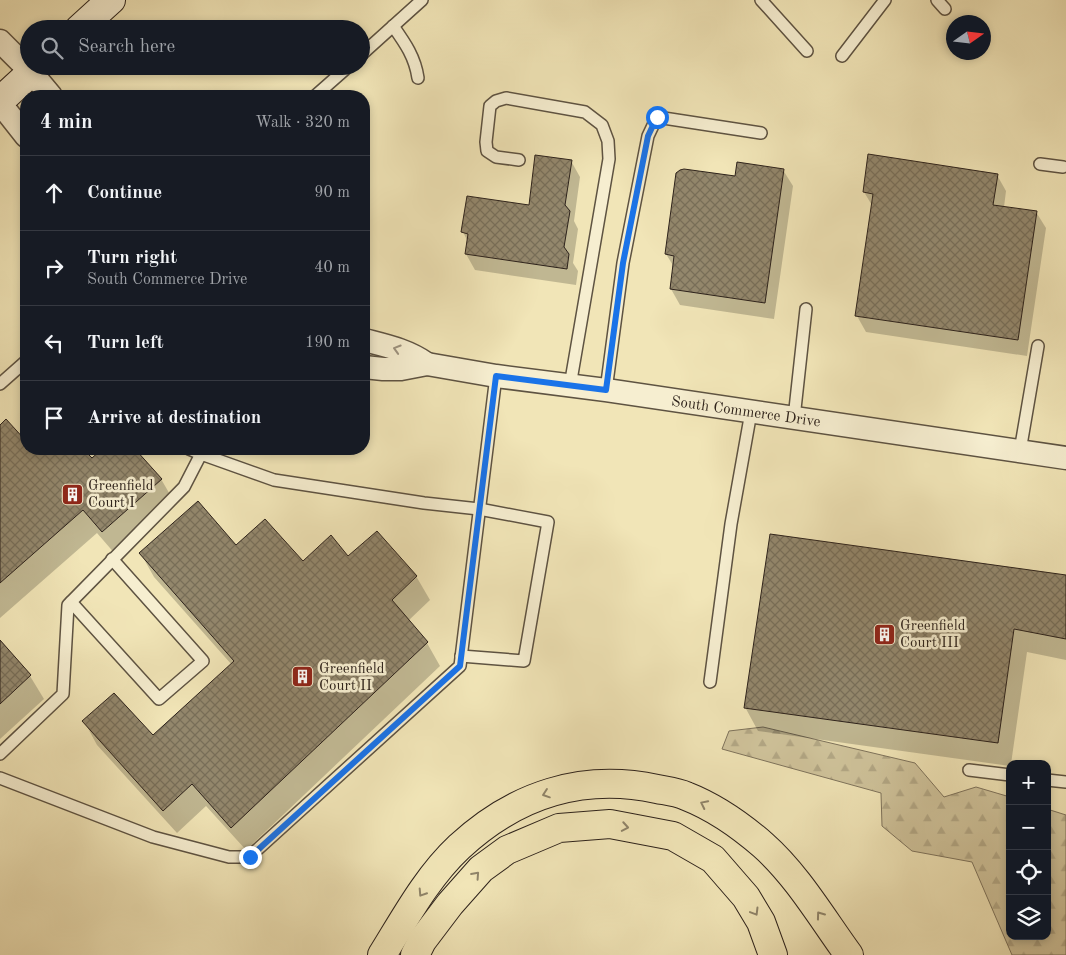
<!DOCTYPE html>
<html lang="en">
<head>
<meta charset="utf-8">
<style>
	:root { --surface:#171b24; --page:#20242c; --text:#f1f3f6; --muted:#9ea1a6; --line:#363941 }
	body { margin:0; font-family:"Old Standard TT",serif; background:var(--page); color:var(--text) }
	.controls { position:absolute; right:15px; bottom:15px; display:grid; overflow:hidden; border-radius:10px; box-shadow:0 2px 8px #0003 }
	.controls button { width:45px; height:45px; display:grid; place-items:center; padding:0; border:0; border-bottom:1px solid var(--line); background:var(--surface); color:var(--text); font:25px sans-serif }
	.compass { position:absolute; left:946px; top:15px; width:45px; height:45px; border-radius:50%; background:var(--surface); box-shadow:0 2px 8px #0003; rotate:76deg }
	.stop { position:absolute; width:15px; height:15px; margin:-11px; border:4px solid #1a73e8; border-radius:50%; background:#fff }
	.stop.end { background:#1a73e8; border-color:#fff; box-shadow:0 1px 5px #0008 }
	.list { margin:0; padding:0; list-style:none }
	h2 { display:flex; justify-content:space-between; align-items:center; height:65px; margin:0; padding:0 20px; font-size:21px }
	h2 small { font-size:16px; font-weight:400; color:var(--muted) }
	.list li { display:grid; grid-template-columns:32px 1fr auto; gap:15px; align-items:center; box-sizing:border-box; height:75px; padding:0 20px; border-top:1px solid var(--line) }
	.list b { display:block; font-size:19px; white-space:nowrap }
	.list p { margin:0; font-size:16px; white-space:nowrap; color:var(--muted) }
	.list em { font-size:16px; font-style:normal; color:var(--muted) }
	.icon { flex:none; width:28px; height:28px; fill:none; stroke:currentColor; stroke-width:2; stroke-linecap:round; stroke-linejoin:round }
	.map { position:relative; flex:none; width:1066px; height:955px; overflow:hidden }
	.search { position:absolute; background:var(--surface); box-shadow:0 2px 8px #0003; left:20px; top:20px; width:350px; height:55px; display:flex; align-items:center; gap:12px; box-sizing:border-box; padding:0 18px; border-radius:28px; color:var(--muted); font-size:19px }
	.panel { position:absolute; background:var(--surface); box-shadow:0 2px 8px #0003; left:20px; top:90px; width:350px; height:365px; border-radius:20px }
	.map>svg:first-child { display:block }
	.forest { fill:url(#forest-firs); stroke:#7e735c }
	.shadow { fill:#0003 }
	.building { fill:url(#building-cross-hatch); stroke:#2d221b }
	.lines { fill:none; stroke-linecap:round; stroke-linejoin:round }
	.service-casing { stroke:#5e5342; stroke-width:14 }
	.minor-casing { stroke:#5e5342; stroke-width:25 }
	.secondary-casing { stroke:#2d221b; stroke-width:30 }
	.motorway-casing { stroke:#2d221b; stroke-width:30 }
	.service { stroke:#f6eed0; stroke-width:11 }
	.minor { stroke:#f6eed0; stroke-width:22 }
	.secondary { stroke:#f6eed0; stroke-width:28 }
	.motorway { stroke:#f1e5b7; stroke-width:28 }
	.oneway { stroke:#9c927f }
	.oneway2 { stroke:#8f8469 }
	.route { stroke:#1a73e8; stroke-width:6 }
	.labels { text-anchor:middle; stroke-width:5; stroke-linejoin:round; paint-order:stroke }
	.street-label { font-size:15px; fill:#2d221b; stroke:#f6eed0 }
	.poi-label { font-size:15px; fill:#2d221b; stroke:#f6eed0; text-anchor:start }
</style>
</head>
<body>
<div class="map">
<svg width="1066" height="955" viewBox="0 0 1066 955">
	<defs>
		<pattern id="forest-firs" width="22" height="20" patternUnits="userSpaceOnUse" patternTransform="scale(1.25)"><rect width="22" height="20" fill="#d0c49c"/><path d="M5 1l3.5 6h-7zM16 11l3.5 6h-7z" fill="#b3a886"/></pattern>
		<pattern id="building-cross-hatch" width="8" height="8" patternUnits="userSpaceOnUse" patternTransform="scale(1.25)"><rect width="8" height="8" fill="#93876c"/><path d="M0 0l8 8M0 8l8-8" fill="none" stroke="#786e58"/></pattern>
	</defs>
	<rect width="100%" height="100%" fill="#f1e5b7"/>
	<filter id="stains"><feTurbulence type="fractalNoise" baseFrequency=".004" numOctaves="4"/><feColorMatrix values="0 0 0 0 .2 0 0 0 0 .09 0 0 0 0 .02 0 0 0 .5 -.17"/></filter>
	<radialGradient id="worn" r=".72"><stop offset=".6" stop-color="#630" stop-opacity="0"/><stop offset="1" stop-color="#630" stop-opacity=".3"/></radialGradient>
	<!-- forest -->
	<polygon class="forest" points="763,727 915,763 944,797 976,787 1010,797 1010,936 1047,936 1047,809 1066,815 1066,955 1012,955 972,862 912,851 882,826 881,793 722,749 729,731"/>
	<!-- shadow -->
	<g class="shadow">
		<polygon points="571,161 580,177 574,221 578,229 573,263 578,271 576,285 475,270 466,254 468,242 463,232 530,206"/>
		<polygon points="783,170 793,186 774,319 680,305 671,289 674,267 666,254 736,178"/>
		<polygon points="997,175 1006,191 1004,207 1036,212 1046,228 1027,356 866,332 857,316 873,207 864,192"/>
		<polygon points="6,421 26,442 26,449 81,449 92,460 104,449 134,449 161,479 175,503 116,555 97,533 0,618 0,427"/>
		<polygon points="236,547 302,562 348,558 416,576 430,600 408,621 427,643 440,666 246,850 206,806 177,833 97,745 84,721 153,736 232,665 154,577 141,554"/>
		<polygon points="1066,576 1066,660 1027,652 1011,764 1010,764 1010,766 758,731 745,707"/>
		<polygon points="0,642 30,676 44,699 0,739"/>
	</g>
	<!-- building -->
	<g class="building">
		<polygon points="868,154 998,174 993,205 1037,211 1018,340 855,316 873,194 863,192"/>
		<polygon points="535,155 572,160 565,205 570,211 564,247 569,254 567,269 465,254 468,234 461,232 467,196 529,205"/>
		<polygon points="737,162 784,169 765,303 670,289 674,256 665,254 676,173 680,170 684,169 735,176"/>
		<polygon points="6,419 26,441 26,449 83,449 92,458 102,449 135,449 162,479 102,532 83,510 0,583 0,425"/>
		<polygon points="198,501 236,545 265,519 303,561 331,535 348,556 377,531 417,576 392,600 428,642 231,828 192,784 163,811 82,721 114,693 153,735 234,661 139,553"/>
		<polygon points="770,534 1066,575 1066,639 1014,629 998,743 744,708"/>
		<polygon points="0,640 31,675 0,704"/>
	</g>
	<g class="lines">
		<defs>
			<g id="service">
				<polyline points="761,0 807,51"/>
				<polyline points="937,0 945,9"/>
				<path d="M393,26c12,17 22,31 25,52"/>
				<polyline points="361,55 422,0"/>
				<polyline points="842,56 885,0"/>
				<polyline points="315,96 349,66"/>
				<polyline points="519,160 496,157 487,151 486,142 490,106 496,101 506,98 585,112 602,125 608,141 609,159 570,386"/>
				<polyline points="1040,164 1063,167"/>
				<polyline points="0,384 26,361"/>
				<polyline points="606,390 623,263 648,136 657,117 761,133"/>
				<polyline points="794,418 806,309"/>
				<polyline points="189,449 201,454 203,449"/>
				<polyline points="1020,451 1038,346"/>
				<polyline points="71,602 159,699 203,661 112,559"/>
				<polyline points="710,682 731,524 751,412"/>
				<polyline points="0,754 63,694 68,605 184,487 201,454 274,480 424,503 479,509 548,522 524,661 461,656"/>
				<polyline points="969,770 1010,775"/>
				<polyline points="0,778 153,837 229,857 249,857 460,666 496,376"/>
				<polyline points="1047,780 1066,782"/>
			</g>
			<g id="minor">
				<polyline points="0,41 31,72 51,96"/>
				<polyline points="0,103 26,136"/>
				<path d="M364,340c23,6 43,10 63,24"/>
				<polyline points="364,367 383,369 401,369 427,364 496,376 606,390 1066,458"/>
			</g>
			<g id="secondary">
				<polyline points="79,29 111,0"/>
				<polyline points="0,101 38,66"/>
			</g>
			<g id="motorway">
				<path d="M382,955c23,-37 45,-78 77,-108 56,-52 123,-74 198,-58 10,2 20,3 29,7 28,11 54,29 77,49 34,30 59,73 86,110"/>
				<polyline points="415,955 422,941 450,904 481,869 507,850 559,828 610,824 673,836 713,859 746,897 761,922 773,955"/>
			</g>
		</defs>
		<!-- service casing -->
		<use href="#service" class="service-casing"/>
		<!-- minor casing -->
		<use href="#minor" class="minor-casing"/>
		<!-- secondary casing -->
		<use href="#secondary" class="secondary-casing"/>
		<!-- motorway casing -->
		<use href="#motorway" class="motorway-casing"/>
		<!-- service -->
		<use href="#service" class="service"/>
		<!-- minor -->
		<use href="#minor" class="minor"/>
		<!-- secondary -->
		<use href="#secondary" class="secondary"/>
		<!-- motorway -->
		<use href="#motorway" class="motorway"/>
	</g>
	<!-- one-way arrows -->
	<defs><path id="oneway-chevron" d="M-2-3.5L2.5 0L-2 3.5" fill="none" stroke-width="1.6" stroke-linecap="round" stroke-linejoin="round" transform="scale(1.25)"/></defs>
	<use class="oneway" href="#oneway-chevron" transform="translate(397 349) rotate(-163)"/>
	<g class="oneway2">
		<use href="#oneway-chevron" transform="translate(546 794) rotate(161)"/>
		<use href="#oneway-chevron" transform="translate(704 804) rotate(-154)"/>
		<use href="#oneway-chevron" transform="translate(625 827) rotate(10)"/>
		<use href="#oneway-chevron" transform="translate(476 875) rotate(-48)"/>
		<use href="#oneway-chevron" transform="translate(422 893) rotate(123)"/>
		<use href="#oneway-chevron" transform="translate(755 912) rotate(59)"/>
		<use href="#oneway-chevron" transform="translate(820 915) rotate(-126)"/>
	</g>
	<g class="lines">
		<!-- route -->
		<polyline class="route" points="250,857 460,666 496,376 606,390 623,263 648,136 657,117"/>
	</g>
	<!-- icons -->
	<defs>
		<symbol id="building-square" viewBox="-11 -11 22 22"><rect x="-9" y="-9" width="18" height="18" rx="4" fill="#8f2418" stroke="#f6eed0"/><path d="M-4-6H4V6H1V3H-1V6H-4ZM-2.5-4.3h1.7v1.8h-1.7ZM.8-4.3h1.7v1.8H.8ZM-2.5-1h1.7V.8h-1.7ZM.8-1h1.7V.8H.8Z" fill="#fff"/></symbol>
	</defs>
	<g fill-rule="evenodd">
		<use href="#building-square" x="60" y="482" width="25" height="25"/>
		<use href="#building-square" x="872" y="622" width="25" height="25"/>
		<use href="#building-square" x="290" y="664" width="25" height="25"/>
	</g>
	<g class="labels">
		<!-- street labels -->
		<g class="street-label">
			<text transform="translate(746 411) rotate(8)" y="5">South Commerce Drive</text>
		</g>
		<!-- poi labels -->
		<g class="poi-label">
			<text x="88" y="490">Greenfield<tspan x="88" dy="17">Court I</tspan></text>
			<text x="900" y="630">Greenfield<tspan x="900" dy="17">Court III</tspan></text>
			<text x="319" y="673">Greenfield<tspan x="319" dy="17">Court II</tspan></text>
		</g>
	</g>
	<rect width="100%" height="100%" filter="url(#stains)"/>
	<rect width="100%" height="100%" fill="url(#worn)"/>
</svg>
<div class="controls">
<button>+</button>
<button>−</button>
<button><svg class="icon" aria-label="locate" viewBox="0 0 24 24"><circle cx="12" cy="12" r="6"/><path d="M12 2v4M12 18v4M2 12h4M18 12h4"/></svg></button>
<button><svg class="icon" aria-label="layers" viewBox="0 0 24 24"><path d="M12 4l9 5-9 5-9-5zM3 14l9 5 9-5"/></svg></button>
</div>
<svg class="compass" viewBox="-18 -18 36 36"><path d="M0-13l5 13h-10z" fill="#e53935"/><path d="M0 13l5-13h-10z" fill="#9ea1a6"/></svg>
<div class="stop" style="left:657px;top:117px"></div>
<div class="stop end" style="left:250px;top:857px"></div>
<div class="search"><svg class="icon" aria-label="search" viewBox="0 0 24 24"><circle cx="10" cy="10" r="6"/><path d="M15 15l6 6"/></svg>Search here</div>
<section class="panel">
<h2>4 min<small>Walk · 320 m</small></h2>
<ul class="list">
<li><svg class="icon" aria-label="ahead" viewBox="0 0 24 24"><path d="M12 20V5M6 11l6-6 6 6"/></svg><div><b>Continue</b></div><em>90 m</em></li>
<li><svg class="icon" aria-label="right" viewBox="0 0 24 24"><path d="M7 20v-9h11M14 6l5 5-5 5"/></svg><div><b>Turn right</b><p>South Commerce Drive</p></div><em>40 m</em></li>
<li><svg class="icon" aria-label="left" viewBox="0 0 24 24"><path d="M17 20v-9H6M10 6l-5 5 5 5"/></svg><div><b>Turn left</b></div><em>190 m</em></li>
<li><svg class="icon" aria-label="arrive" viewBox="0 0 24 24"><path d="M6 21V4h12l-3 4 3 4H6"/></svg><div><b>Arrive at destination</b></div></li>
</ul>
</section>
</div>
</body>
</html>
